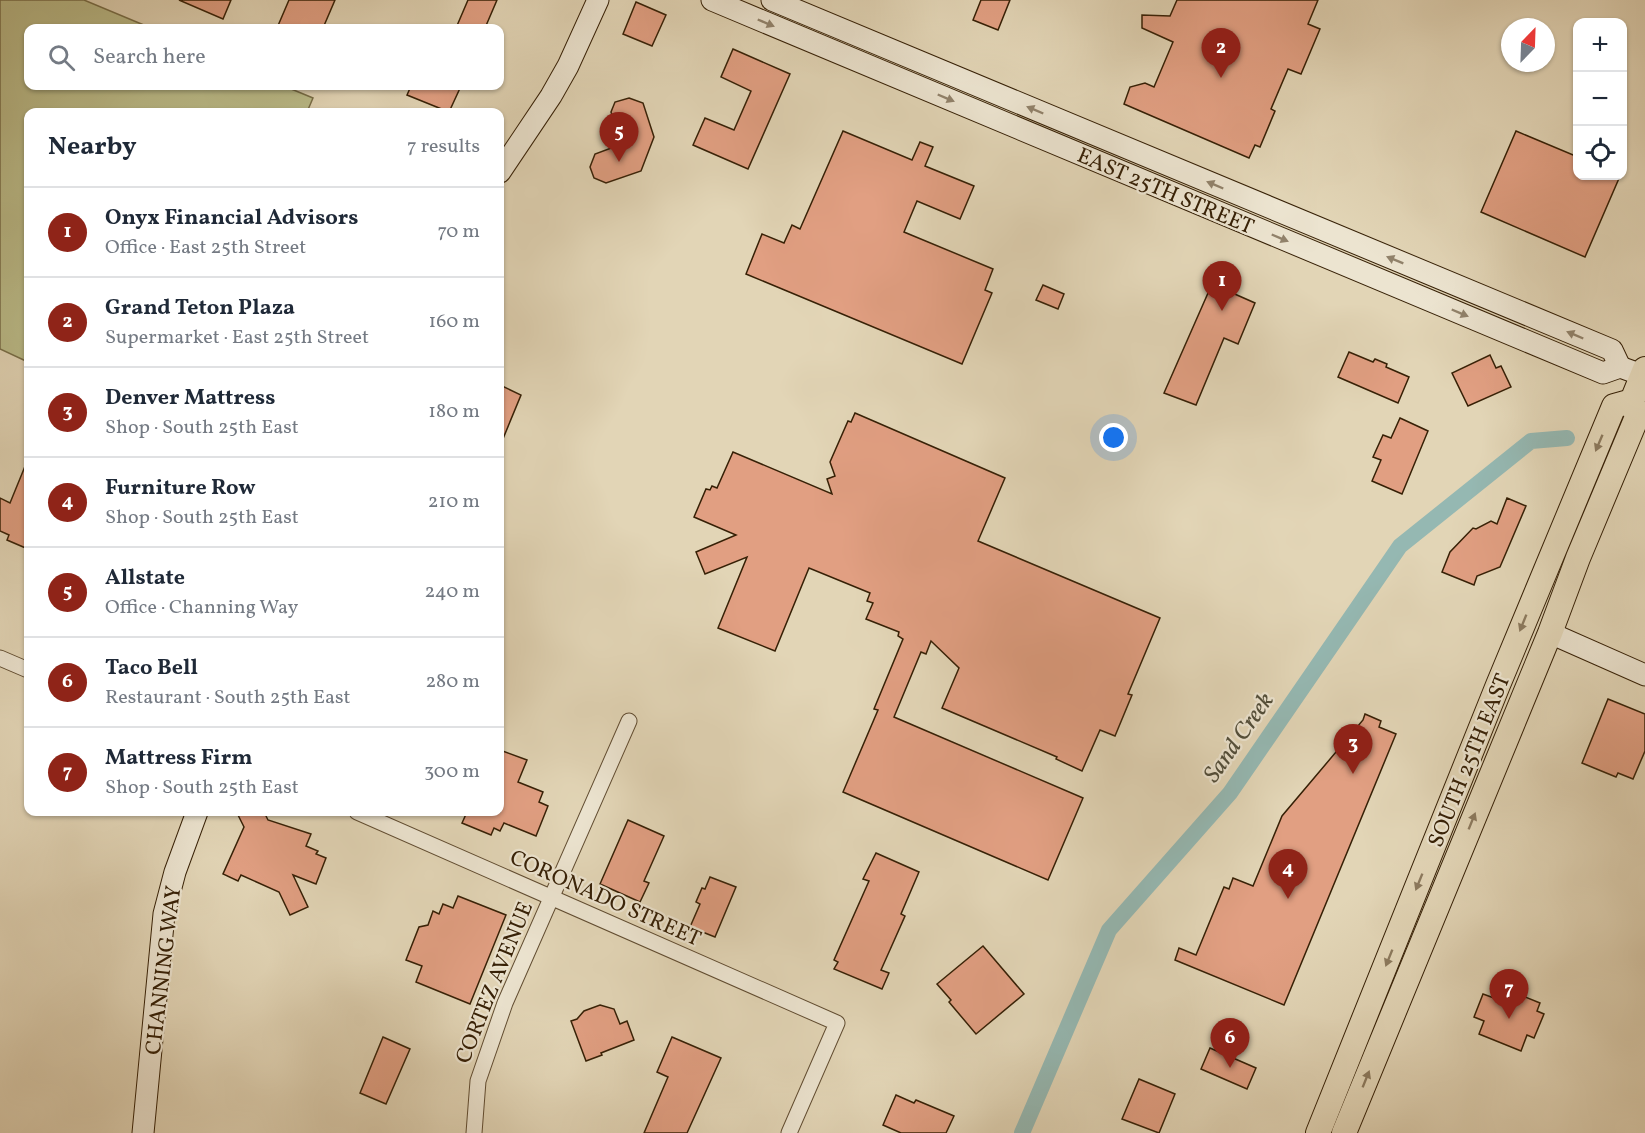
<!DOCTYPE html>
<html lang="en">
<head>
<meta charset="utf-8">
<style>
	:root { --surface:#fff; --page:#f6f6f7; --text:#1f2937; --muted:#747a83; --line:#e0e1e3; --accent:#8f2418 }
	body { margin:0; font-family:Vollkorn,serif; background:var(--page); color:var(--text) }
	.controls { position:absolute; right:18px; top:18px; display:grid; overflow:hidden; border-radius:12px; box-shadow:0 2px 4px #0004 }
	.controls button { width:54px; height:54px; display:grid; place-items:center; padding:0; border:0; border-bottom:2px solid var(--line); background:var(--surface); color:var(--text); font:30px sans-serif }
	.compass { position:absolute; left:1501px; top:18px; width:54px; height:54px; border-radius:50%; background:var(--surface); box-shadow:0 2px 4px #0004; rotate:23deg }
	.you { position:absolute; left:1114px; top:438px; width:21px; height:21px; margin:-15px; border:4px solid #fff; border-radius:50%; background:#1a73e8; box-shadow:0 0 0 9px #1a73e833 }
	.badge { display:grid; place-items:center; width:39px; height:39px; border-radius:50%; background:var(--accent); color:#fff; font-size:20px; font-weight:700 }
	.pin { position:absolute; translate:-50% -50px; filter:drop-shadow(0 2px 3px #0008) }
	.pin::after { content:''; position:absolute; top:32px; width:21px; height:18px; background:inherit; clip-path:polygon(0 0,100% 0,50% 100%) }
	.list { margin:0; padding:0; list-style:none }
	h2 { display:flex; justify-content:space-between; align-items:center; height:78px; margin:0; padding:0 24px; font-size:26px }
	h2 small { font-size:20px; font-weight:400; color:var(--muted) }
	.list li { display:grid; grid-template-columns:39px 1fr auto; gap:18px; align-items:center; box-sizing:border-box; height:90px; padding:0 24px; border-top:2px solid var(--line) }
	.list b { display:block; font-size:22px; white-space:nowrap }
	.list p { margin:0; font-size:20px; white-space:nowrap; color:var(--muted) }
	.list em { font-size:20px; font-style:normal; color:var(--muted) }
	.icon { flex:none; width:33px; height:33px; fill:none; stroke:currentColor; stroke-width:2; stroke-linecap:round; stroke-linejoin:round }
	.map { position:relative; flex:none; width:1645px; height:1133px; overflow:hidden }
	.search { position:absolute; background:var(--surface); box-shadow:0 2px 4px #0004; left:24px; top:24px; width:480px; height:66px; display:flex; align-items:center; gap:15px; box-sizing:border-box; padding:0 21px; border-radius:12px; color:var(--muted); font-size:22px }
	.panel { position:absolute; background:var(--surface); box-shadow:0 2px 4px #0004; left:24px; top:108px; width:480px; height:708px; border-radius:12px }
	.map>svg:first-child { display:block }
	.green { fill:#babb89; stroke:#786e48; stroke-width:1.5 }
	.lines { fill:none; stroke-linecap:round; stroke-linejoin:round }
	.canal { stroke:#95b8b2; stroke-width:16 }
	.building { fill:#e19f82; stroke:#362006; stroke-width:1.5 }
	.street-casing { stroke:#614d32; stroke-width:17 }
	.secondary-casing { stroke:#362006; stroke-width:23 }
	.primary-casing { stroke:#362006; stroke-width:26 }
	.street { stroke:#ece4d0; stroke-width:15 }
	.secondary { stroke:#ece4d0; stroke-width:21 }
	.primary { stroke:#e2d5b6; stroke-width:24 }
	.oneway { fill:#91826b }
	.oneway2 { fill:#8c7a5e }
	.labels { text-anchor:middle; stroke-width:4.5; stroke-linejoin:round; paint-order:stroke }
	.street-label { font-size:22px; fill:#362006; stroke:#ece4d0 }
	.water-label { font-size:24px; font-style:italic; fill:#524e3a; stroke:#ece4d0 }
</style>
</head>
<body>
<div class="map">
<svg width="1645" height="1133" viewBox="0 0 1645 1133">
	<rect width="100%" height="100%" fill="#e2d5b6"/>
	<filter id="stains"><feTurbulence type="fractalNoise" baseFrequency=".00333" numOctaves="4"/><feColorMatrix values="0 0 0 0 .2 0 0 0 0 .09 0 0 0 0 .02 0 0 0 .5 -.17"/></filter>
	<radialGradient id="worn" r=".72"><stop offset=".6" stop-color="#630" stop-opacity="0"/><stop offset="1" stop-color="#630" stop-opacity=".3"/></radialGradient>
	<!-- green -->
	<polygon class="green" points="0,0 84,0 151,28 28,28 28,86 284,86 313,98 307,112 28,112 28,362 0,349"/>
	<g class="lines">
		<!-- canal -->
		<polyline class="canal" points="1022,1133 1109,930 1230,793 1400,546 1531,441 1567,438"/>
	</g>
	<!-- building -->
	<g class="building">
		<polygon points="179,0 231,0 223,19"/>
		<polygon points="289,0 335,0 323,28 277,28"/>
		<polygon points="468,0 497,0 485,28 456,28"/>
		<polygon points="981,0 1010,0 998,30 973,20"/>
		<polygon points="1177,0 1318,0 1308,24 1320,29 1301,74 1288,69 1271,109 1275,111 1260,147 1255,145 1249,158 1124,104 1130,87 1145,83 1154,87 1173,42 1142,28 1142,15 1170,16"/>
		<polygon points="636,2 666,15 652,46 623,34"/>
		<polygon points="733,49 790,74 748,169 693,145 705,118 734,130 751,91 721,77"/>
		<polygon points="411,86 461,86 449,112 407,95"/>
		<polygon points="629,98 643,103 654,137 641,171 606,183 594,178 590,167 595,154 622,144 611,112 615,102"/>
		<polygon points="843,131 912,160 920,142 933,147 925,166 974,186 960,219 917,201 904,232 993,269 985,290 992,293 962,364 746,274 762,234 784,243 792,225 800,229"/>
		<polygon points="1516,131 1578,157 1578,176 1620,176 1585,257 1481,212"/>
		<polygon points="1212,284 1255,303 1238,344 1224,338 1196,405 1164,393"/>
		<polygon points="1043,285 1064,294 1058,309 1036,300"/>
		<polygon points="1349,352 1373,362 1375,359 1387,364 1386,367 1409,377 1398,403 1338,377"/>
		<polygon points="1490,355 1496,368 1501,366 1511,387 1468,406 1452,373"/>
		<polygon points="500,385 521,395 500,446"/>
		<polygon points="855,413 1005,478 978,541 1160,618 1128,694 1132,695 1115,736 1100,730 1082,771 1056,759 1057,757 942,708 959,668 931,641 926,654 921,652 894,717 1083,798 1048,880 843,792 878,710 874,709 903,639 898,636 899,632 866,619 873,603 867,601 870,593 809,568 775,651 718,628 747,557 705,574 696,552 736,535 694,517 706,489 710,490 712,486 717,488 733,452 832,494 827,479 835,476 830,462 848,421 851,422"/>
		<polygon points="1400,418 1428,431 1402,494 1372,481 1381,460 1373,457 1383,435 1391,438"/>
		<polygon points="28,459 28,549 7,540 9,535 0,531 0,498 10,503"/>
		<polygon points="1507,498 1526,506 1500,567 1477,576 1474,585 1442,572 1450,552 1473,528 1476,529 1491,521 1497,524"/>
		<polygon points="1608,699 1645,714 1645,751 1633,779 1618,773 1616,777 1582,763"/>
		<polygon points="1365,714 1381,721 1379,727 1396,734 1284,1005 1175,960 1179,948 1196,955 1224,887 1229,889 1233,878 1253,886 1282,816 1363,720"/>
		<polygon points="500,750 527,760 518,782 543,792 539,802 548,806 536,836 504,823 500,831 494,828 491,835 462,823 467,812 500,812"/>
		<polygon points="246,812 264,812 268,820 311,834 306,846 318,851 316,854 326,858 316,884 293,875 308,907 290,915 279,892 241,875 238,881 223,874 244,827 238,815"/>
		<polygon points="628,820 664,836 644,881 649,883 640,902 600,884"/>
		<polygon points="876,853 919,872 901,914 905,916 881,970 889,973 882,989 834,969 838,962 834,960 869,881 863,879"/>
		<polygon points="710,877 736,887 715,937 690,927 700,904 696,902 702,888 705,889"/>
		<polygon points="458,896 506,915 470,1004 416,982 422,966 406,960 419,927 428,925 433,911 439,914 443,904 453,908"/>
		<polygon points="983,946 1024,994 976,1034 949,1002 951,1000 937,984"/>
		<polygon points="1498,986 1540,1003 1537,1011 1544,1014 1534,1038 1527,1035 1521,1051 1479,1034 1484,1021 1474,1017 1483,994 1494,998"/>
		<polygon points="600,1005 614,1009 620,1024 627,1021 634,1040 601,1053 602,1055 586,1061 571,1021 577,1019 584,1011"/>
		<polygon points="383,1037 410,1049 386,1104 360,1093"/>
		<polygon points="672,1037 721,1058 687,1133 644,1133 668,1077 657,1072"/>
		<polygon points="1210,1048 1256,1068 1247,1089 1201,1069"/>
		<polygon points="1139,1079 1175,1094 1159,1133 1122,1119"/>
		<polygon points="896,1095 914,1103 916,1100 954,1116 946,1133 901,1133 883,1125"/>
	</g>
	<g class="lines">
		<defs>
			<g id="street">
				<polyline points="0,658 28,670"/>
				<polyline points="357,812 837,1023 789,1133"/>
				<polyline points="474,1133 478,1081 505,1003 629,721"/>
			</g>
			<g id="secondary">
				<polyline points="712,0 1603,373 1620,367 1642,375"/>
				<polyline points="772,0 1612,350 1620,367"/>
				<polyline points="500,172 551,96 568,66 598,0"/>
				<polyline points="1550,633 1645,675"/>
				<polyline points="143,1133 164,914 175,872 197,812"/>
			</g>
			<g id="primary">
				<polyline points="1318,1133 1498,685 1614,406 1632,401"/>
				<polyline points="1344,1133 1550,633 1578,558 1637,417 1632,401 1645,369"/>
			</g>
		</defs>
		<!-- street casing -->
		<use href="#street" class="street-casing"/>
		<!-- secondary casing -->
		<use href="#secondary" class="secondary-casing"/>
		<!-- primary casing -->
		<use href="#primary" class="primary-casing"/>
		<!-- street -->
		<use href="#street" class="street"/>
		<!-- secondary -->
		<use href="#secondary" class="secondary"/>
		<!-- primary -->
		<use href="#primary" class="primary"/>
	</g>
	<!-- one-way arrows -->
	<defs><path id="oneway-solid" d="M-6-.8H1V-3.2L6.5 0L1 3.2V.8H-6Z" transform="scale(1.5)"/></defs>
	<g class="oneway">
		<use href="#oneway-solid" transform="translate(766 23) rotate(23)"/>
		<use href="#oneway-solid" transform="translate(946 98) rotate(23)"/>
		<use href="#oneway-solid" transform="translate(1035 110) rotate(-157)"/>
		<use href="#oneway-solid" transform="translate(1215 185) rotate(-157)"/>
		<use href="#oneway-solid" transform="translate(1280 238) rotate(23)"/>
		<use href="#oneway-solid" transform="translate(1395 260) rotate(-158)"/>
		<use href="#oneway-solid" transform="translate(1460 313) rotate(23)"/>
		<use href="#oneway-solid" transform="translate(1575 335) rotate(-157)"/>
	</g>
	<g class="oneway2">
		<use href="#oneway-solid" transform="translate(1599 443) rotate(113)"/>
		<use href="#oneway-solid" transform="translate(1523 623) rotate(112)"/>
		<use href="#oneway-solid" transform="translate(1472 821) rotate(-68)"/>
		<use href="#oneway-solid" transform="translate(1419 882) rotate(112)"/>
		<use href="#oneway-solid" transform="translate(1389 958) rotate(112)"/>
		<use href="#oneway-solid" transform="translate(1366 1079) rotate(-68)"/>
	</g>
	<g class="labels">
		<!-- street labels -->
		<g class="street-label">
			<text transform="translate(1166 190) rotate(23)" y="8">EAST 25TH STREET</text>
			<text transform="translate(1468 760) rotate(-68)" y="8">SOUTH 25TH EAST</text>
			<text transform="translate(606 897) rotate(24)" y="8">CORONADO STREET</text>
			<text transform="translate(162 970) rotate(-83)" y="8">CHANNING WAY</text>
			<text transform="translate(493 982) rotate(-68)" y="8">CORTEZ AVENUE</text>
		</g>
		<!-- water labels -->
		<g class="water-label">
			<text transform="translate(1238 737) rotate(-55)" y="8">Sand Creek</text>
		</g>
	</g>
	<rect width="100%" height="100%" filter="url(#stains)"/>
	<rect width="100%" height="100%" fill="url(#worn)"/>
</svg>
<div class="controls">
<button>+</button>
<button>−</button>
<button><svg class="icon" aria-label="locate" viewBox="0 0 24 24"><circle cx="12" cy="12" r="6"/><path d="M12 2v4M12 18v4M2 12h4M18 12h4"/></svg></button>
</div>
<svg class="compass" viewBox="-18 -18 36 36"><path d="M0-13l5 13h-10z" fill="#e53935"/><path d="M0 13l5-13h-10z" fill="#747a83"/></svg>
<div class="you"></div>
<div class="pin badge" style="left:1222px;top:311px">1</div>
<div class="pin badge" style="left:1221px;top:78px">2</div>
<div class="pin badge" style="left:1353px;top:774px">3</div>
<div class="pin badge" style="left:1288px;top:899px">4</div>
<div class="pin badge" style="left:619px;top:162px">5</div>
<div class="pin badge" style="left:1230px;top:1068px">6</div>
<div class="pin badge" style="left:1509px;top:1019px">7</div>
<div class="search"><svg class="icon" aria-label="search" viewBox="0 0 24 24"><circle cx="10" cy="10" r="6"/><path d="M15 15l6 6"/></svg>Search here</div>
<section class="panel">
<h2>Nearby<small>7 results</small></h2>
<ul class="list">
<li><span class="badge">1</span><div><b>Onyx Financial Advisors</b><p>Office · East 25th Street</p></div><em>70 m</em></li>
<li><span class="badge">2</span><div><b>Grand Teton Plaza</b><p>Supermarket · East 25th Street</p></div><em>160 m</em></li>
<li><span class="badge">3</span><div><b>Denver Mattress</b><p>Shop · South 25th East</p></div><em>180 m</em></li>
<li><span class="badge">4</span><div><b>Furniture Row</b><p>Shop · South 25th East</p></div><em>210 m</em></li>
<li><span class="badge">5</span><div><b>Allstate</b><p>Office · Channing Way</p></div><em>240 m</em></li>
<li><span class="badge">6</span><div><b>Taco Bell</b><p>Restaurant · South 25th East</p></div><em>280 m</em></li>
<li><span class="badge">7</span><div><b>Mattress Firm</b><p>Shop · South 25th East</p></div><em>300 m</em></li>
</ul>
</section>
</div>
</body>
</html>
